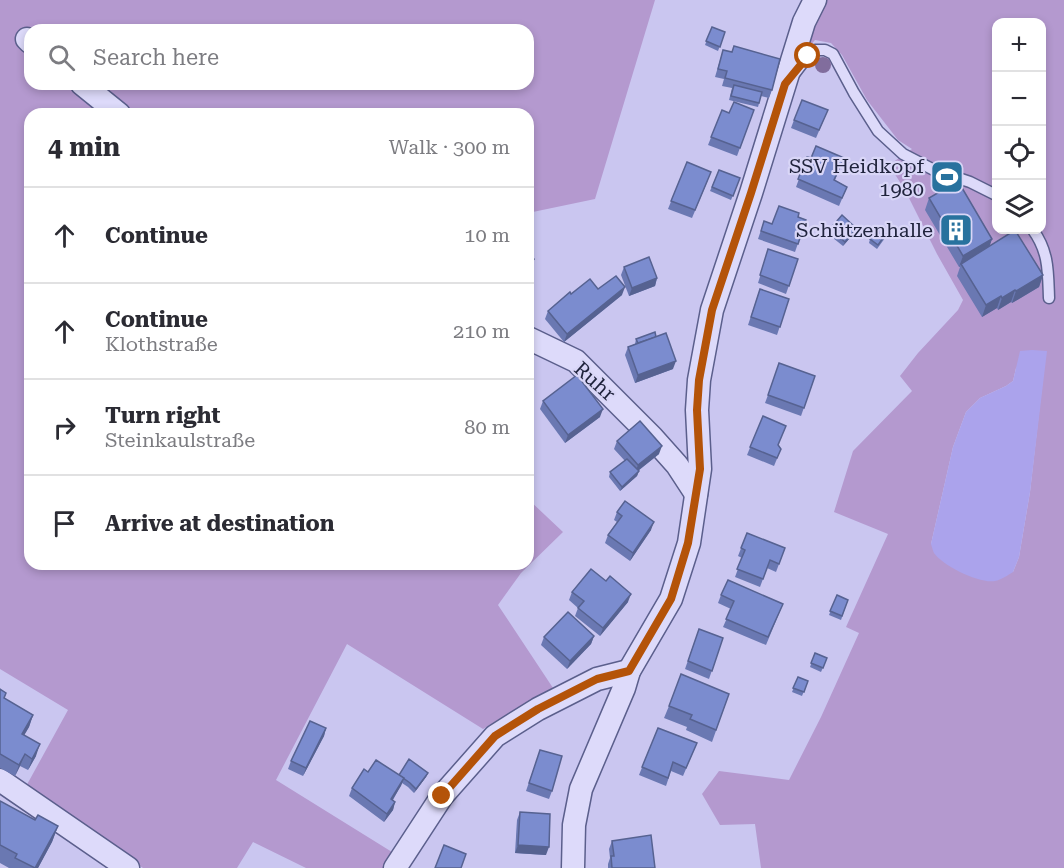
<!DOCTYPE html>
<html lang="en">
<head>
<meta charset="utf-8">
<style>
	:root { --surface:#fff; --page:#f2f2f3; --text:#2b2b33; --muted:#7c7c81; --line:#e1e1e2 }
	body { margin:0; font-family:"Roboto Serif",serif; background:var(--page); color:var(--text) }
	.controls { position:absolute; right:18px; top:18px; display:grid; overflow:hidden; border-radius:12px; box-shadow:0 3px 9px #0003 }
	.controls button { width:54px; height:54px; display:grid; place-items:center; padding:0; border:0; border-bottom:2px solid var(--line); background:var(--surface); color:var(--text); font:30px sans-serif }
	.stop { position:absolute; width:18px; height:18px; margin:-14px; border:4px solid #b45309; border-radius:50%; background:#fff }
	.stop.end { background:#b45309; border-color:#fff; box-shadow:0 2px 6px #0008 }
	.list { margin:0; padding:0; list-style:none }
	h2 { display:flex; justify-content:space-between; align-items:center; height:78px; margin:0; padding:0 24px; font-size:26px }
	h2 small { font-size:20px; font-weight:400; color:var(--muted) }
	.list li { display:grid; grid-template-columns:39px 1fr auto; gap:18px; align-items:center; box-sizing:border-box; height:96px; padding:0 24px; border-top:2px solid var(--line) }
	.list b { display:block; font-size:22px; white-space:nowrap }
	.list p { margin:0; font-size:20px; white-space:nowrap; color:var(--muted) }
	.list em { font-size:20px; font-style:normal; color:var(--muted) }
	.icon { flex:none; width:33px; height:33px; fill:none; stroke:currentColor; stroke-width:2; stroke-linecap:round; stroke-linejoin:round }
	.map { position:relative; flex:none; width:1064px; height:868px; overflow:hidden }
	.search { position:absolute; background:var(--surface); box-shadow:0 3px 9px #0003; left:24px; top:24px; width:510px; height:66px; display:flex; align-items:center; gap:15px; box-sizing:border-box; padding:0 21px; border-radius:18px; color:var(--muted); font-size:22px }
	.panel { position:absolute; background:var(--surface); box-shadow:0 3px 9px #0003; left:24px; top:108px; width:510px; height:462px; border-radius:18px }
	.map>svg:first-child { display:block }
	.green { fill:#b499cf; fill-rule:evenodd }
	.sand { fill:#aba3ec }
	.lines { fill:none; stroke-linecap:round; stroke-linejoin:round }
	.service-casing { stroke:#5b5f8c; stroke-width:13 }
	.minor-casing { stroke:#5b5f8c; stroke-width:25 }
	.service { stroke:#dddafa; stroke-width:10 }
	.minor { stroke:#dddafa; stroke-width:22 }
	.tree { fill:#816d9d }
	.wall { fill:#6a78b2 }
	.shaded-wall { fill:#566291 }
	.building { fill:#7b8ccf; stroke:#566291; stroke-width:1.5 }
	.route { stroke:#b45309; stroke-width:8 }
	.labels { text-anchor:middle; stroke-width:4.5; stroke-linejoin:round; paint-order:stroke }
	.poi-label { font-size:20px; fill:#1f233c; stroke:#d9d6f7; text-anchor:end }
	.street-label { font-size:20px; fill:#1f233c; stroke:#d9d6f7 }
</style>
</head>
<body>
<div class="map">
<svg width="1064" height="868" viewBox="0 0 1064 868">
	<rect width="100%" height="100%" fill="#cac6f0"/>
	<!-- green -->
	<g class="green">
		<path d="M0,0h655l-60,199 -67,14v-99h-498v450h498v-65l35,33 -42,41 -23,32 55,83 -70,41 -136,-85 -71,136 116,72 -8,16h-78l-53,-26 -16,26h-94l-119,-78 44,-80 -68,-41zM30,30h498v54h-498z"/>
		<path d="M823,0h241v868h-303l-6,-44 -35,1 -18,-31 17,-23 70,9 32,-63 38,-84 -13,-6 42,-93 -54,-22 19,-61 59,-60 -12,-15 18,-23 40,-43 5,-10 -26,-46 -32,-64 -16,-25 23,-16 -14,-9 -31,-40 -25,-45 -11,-12 -16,-3 -15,17zM996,22h46v208h-46zM1046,351l-16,141 -11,65 -6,15 -82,-28 22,-97 13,-35 14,-14 26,-12 7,-5 3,-13z"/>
	</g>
	<!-- sand -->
	<path class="sand" d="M1032,350l15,1 -17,141 -11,65 -6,15c-5,3 -12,8 -18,9 -15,3 -52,-15 -61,-28 -1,-2 -2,-6 -3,-9l22,-97 13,-35 14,-14 26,-12 7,-5 7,-30z"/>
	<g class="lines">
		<defs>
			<g id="service">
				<polyline points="795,73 808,56 815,50 825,50 833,54 854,93 878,131 903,154 934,170 970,182 996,195"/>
				<path d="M1033,230c16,22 15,42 16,68"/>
			</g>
			<g id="minor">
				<polyline points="27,39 30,42"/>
				<polyline points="82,84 119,114"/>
				<polyline points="528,338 576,361 652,437 677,465 696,494"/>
				<polyline points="0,780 128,868"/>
				<polyline points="395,868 442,796 495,736 538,709 597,679 629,671"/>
				<polyline points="573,868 574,825 581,789 624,688 629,671 671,599 689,543 700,469 697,410 699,380 712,310 751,193 804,22 815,0"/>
			</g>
		</defs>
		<!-- service casing -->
		<use href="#service" class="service-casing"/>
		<!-- minor casing -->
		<use href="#minor" class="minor-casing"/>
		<!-- service -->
		<use href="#service" class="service"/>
		<!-- minor -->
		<use href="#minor" class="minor"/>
	</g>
	<!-- trees -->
	<circle class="tree" cx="823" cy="65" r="8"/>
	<!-- wall -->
	<g class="wall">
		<polygon points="712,27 725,32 718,51 705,45"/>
		<polygon points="723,50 772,90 769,98 761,96 758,107 729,100 732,88 722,86 724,79 715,77"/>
		<polygon points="722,110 729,113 754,110 737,156 708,145"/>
		<polygon points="828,110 816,138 791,128 794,120"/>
		<polygon points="807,157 841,166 835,180 847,187 839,206 796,187"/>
		<polygon points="687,162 708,180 692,218 668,209"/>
		<polygon points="719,170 740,178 731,200 710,191"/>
		<polygon points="929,198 992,239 989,246 1043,275 1039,287 1012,303 1011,302 998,310 997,308 982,317 957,276 960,267 959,267 925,210"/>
		<polygon points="798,217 806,220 795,252 758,239 764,221 772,224"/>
		<polygon points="830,229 855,232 843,246 828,234"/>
		<polygon points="885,238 877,249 869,243 870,239"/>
		<polygon points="766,257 798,259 786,294 758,283"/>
		<polygon points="624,267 657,278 655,286 629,296 621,275"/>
		<polygon points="598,289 622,295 564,342 545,319 548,311 571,294"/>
		<polygon points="760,289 789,299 777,335 748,325"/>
		<polygon points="656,337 673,369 635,383 625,355 628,347 635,344 636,339"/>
		<polygon points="815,376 801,416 765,403 768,395"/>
		<polygon points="543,401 600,417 565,443 540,409"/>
		<polygon points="763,416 781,449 774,466 747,455"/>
		<polygon points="617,441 659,454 638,471 639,471 637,476 620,491 609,477 610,472 625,461 614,449"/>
		<polygon points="617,512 651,530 630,561 605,543 608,535 617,522 614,520"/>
		<polygon points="747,533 785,548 776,572 767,568 760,587 735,577 742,558 738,556"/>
		<polygon points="572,592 628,602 600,636 575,616 578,608 569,600"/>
		<polygon points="721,595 783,604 766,645 723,627 731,609 718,603"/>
		<polygon points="837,595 848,600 841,620 829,615"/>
		<polygon points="699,629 723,638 709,679 685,669"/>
		<polygon points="594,636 591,644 567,669 541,645 544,637"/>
		<polygon points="815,653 827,658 821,672 810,667"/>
		<polygon points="798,677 808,681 802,696 792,692"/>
		<polygon points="0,689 6,693 4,699 33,715 29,727 24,735 36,756 28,770 20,766 15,776 0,768"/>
		<polygon points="729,694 712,742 686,730 687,727 664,718 669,706"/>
		<polygon points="326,728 324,736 303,776 288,769 291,761"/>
		<polygon points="658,728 697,743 683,776 671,771 666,786 639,775"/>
		<polygon points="540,750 552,791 549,799 526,791"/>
		<polygon points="368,772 399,775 428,773 426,777 414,793 408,787 402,783 393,800 395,802 393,810 384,822 349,796 352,788"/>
		<polygon points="0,801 35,820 58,826 52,842 38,868 9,868 0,863"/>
		<polygon points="520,812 546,855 515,853 517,820"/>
		<polygon points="612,841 655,868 608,868 608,864 610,858 609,849"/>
	</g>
	<!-- shaded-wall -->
	<g class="shaded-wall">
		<polygon points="856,228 855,232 843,246 845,242"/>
		<polygon points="992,239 988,251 961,264 959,267 963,256"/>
		<polygon points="534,259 531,267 528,271 528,267"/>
		<polygon points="1043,275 1039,287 1012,303 1016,291"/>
		<polygon points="657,278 655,286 629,296 632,288"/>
		<polygon points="625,287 622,295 564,342 567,334"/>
		<polygon points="1015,290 1011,302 998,310 1002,298"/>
		<polygon points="1001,296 997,308 982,317 986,305"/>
		<polygon points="676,361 673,369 635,383 638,375"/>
		<polygon points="603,409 600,417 565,443 568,435"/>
		<polygon points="662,446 659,454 635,473 638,465"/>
		<polygon points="639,471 637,476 620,491 622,487"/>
		<polygon points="654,522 651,530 630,561 633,553"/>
		<polygon points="631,594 628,602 600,636 603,628"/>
		<polygon points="594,636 591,644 567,669 570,661"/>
		<polygon points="33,715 29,727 18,746 22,734"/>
		<polygon points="326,728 324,736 303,776 306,768"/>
		<polygon points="40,744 36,756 28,770 32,759"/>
		<polygon points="25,754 20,766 15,776 19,765"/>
		<polygon points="428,773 426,777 414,793 416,789"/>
		<polygon points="404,778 401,786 388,807 391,799"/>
		<polygon points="395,802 393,810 384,822 387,814"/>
		<polygon points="58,826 52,842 38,868 35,868"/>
		<polygon points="518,845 549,847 546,855 515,853"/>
	</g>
	<!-- building -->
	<g class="building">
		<polygon points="712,27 725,32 720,47 706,41"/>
		<polygon points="734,46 780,59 772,90 725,78 727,71 718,69 723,50 732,52"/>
		<polygon points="734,85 762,92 759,103 731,96"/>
		<polygon points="802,100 828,110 819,130 794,120"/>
		<polygon points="734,102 754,110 740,148 711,137 722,110 729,113"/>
		<polygon points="816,146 844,158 834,180 847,187 842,198 798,179 807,157 811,158"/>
		<polygon points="687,162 711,172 695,210 671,201"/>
		<polygon points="719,170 740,178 733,196 712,187"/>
		<polygon points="958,181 992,239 963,256 929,198"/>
		<polygon points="779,206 799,213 798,217 806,220 798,244 761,231 764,221 772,224"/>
		<polygon points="842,215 856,228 845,242 830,229"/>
		<polygon points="878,228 886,234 878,245 870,239"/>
		<polygon points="1015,230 1043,275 1016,291 1015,290 1002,298 1001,296 986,305 961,264"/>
		<polygon points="768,249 798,259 789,286 760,275"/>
		<polygon points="528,254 534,259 528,267"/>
		<polygon points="649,257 657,278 632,288 624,267"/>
		<polygon points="616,276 625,287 567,334 548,311 570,292 571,294 590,279 598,289"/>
		<polygon points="760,289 789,299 780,327 751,317"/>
		<polygon points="655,332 656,337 638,343 636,339"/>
		<polygon points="666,333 676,361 638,375 628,347"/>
		<polygon points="779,363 815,376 804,408 768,395"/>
		<polygon points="577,375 603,409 568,435 543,401"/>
		<polygon points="763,416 786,426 778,445 781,449 777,458 750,447"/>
		<polygon points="640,421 662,446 638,465 617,441"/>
		<polygon points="627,459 639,471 622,487 610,472"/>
		<polygon points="625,501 654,522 633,553 608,535 622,516 617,512"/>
		<polygon points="747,533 785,548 779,564 770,560 763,579 737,569 745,550 741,548"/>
		<polygon points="591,569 606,581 610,576 631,594 603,628 578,608 584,601 572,592"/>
		<polygon points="728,580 783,604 768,637 726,619 734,601 721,595"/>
		<polygon points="837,595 848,600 842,616 830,611"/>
		<polygon points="568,612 594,636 570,661 544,637"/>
		<polygon points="699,629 723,638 712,671 688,661"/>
		<polygon points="815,653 827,658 823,668 811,663"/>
		<polygon points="681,674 729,694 716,730 690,719 692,715 669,706"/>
		<polygon points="798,677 808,681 804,692 793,688"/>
		<polygon points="0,689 6,693 4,698 33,715 22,734 40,744 32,759 25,754 19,765 0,754"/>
		<polygon points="310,721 326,728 306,768 291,761"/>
		<polygon points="658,728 697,743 686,768 673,762 668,778 642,767"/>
		<polygon points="540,750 562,756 552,791 529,783"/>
		<polygon points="409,759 428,773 416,789 410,783 399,775"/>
		<polygon points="376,760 404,778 391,799 395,802 387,814 352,788 364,769 368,772"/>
		<polygon points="0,801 35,820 38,815 58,826 35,868 15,858 17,854 0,845"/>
		<polygon points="520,812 550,814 549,847 518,845"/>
		<polygon points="651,835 655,868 612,868 611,856 614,856 612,841"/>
		<polygon points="444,845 466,854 461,868 435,868"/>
	</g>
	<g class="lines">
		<!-- route -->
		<polyline class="route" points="442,796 495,736 538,709 597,679 629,671 671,599 688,543 700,469 697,410 699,380 712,310 751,193 785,84 808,56"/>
	</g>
	<!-- icons -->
	<defs>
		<symbol id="stadium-square" viewBox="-11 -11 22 22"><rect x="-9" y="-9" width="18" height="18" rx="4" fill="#28729e" stroke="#d9d6f7"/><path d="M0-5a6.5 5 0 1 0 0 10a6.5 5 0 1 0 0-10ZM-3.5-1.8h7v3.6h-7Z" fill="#fff"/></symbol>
		<symbol id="building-square" viewBox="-11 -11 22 22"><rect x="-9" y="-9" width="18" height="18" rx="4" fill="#28729e" stroke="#d9d6f7"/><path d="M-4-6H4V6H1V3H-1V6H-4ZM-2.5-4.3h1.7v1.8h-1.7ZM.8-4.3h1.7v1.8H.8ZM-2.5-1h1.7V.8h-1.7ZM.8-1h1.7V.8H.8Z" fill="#fff"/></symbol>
	</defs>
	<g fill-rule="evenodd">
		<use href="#stadium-square" x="928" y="158" width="38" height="38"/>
		<use href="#building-square" x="937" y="211" width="38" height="38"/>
	</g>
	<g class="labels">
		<!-- poi labels -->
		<g class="poi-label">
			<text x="924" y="173">SSV Heidkopf<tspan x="924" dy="23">1980</tspan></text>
			<text x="933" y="237">Schützenhalle</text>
		</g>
		<!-- street labels -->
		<g class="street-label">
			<text transform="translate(595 381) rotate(42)" y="7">Ruhr</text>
		</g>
	</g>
</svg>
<div class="controls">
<button>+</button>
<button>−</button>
<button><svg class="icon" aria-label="locate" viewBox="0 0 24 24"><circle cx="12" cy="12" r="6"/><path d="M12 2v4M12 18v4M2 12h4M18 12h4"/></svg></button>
<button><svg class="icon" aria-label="layers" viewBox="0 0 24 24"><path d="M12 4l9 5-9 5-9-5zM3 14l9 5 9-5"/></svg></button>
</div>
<div class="stop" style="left:808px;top:56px"></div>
<div class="stop end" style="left:442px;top:796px"></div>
<div class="search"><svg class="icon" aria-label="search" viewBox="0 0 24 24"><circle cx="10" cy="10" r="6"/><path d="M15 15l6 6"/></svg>Search here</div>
<section class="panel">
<h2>4 min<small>Walk · 300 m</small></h2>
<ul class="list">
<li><svg class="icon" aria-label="ahead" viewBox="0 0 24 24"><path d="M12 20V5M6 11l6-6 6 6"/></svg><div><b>Continue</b></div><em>10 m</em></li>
<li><svg class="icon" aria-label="ahead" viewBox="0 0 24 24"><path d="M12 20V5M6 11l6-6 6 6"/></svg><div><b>Continue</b><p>Klothstraße</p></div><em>210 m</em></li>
<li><svg class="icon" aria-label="right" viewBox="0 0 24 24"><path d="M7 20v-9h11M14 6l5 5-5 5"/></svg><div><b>Turn right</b><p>Steinkaulstraße</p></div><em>80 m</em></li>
<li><svg class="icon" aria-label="arrive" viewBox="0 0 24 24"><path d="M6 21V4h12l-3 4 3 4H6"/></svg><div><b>Arrive at destination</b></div></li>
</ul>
</section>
</div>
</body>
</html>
